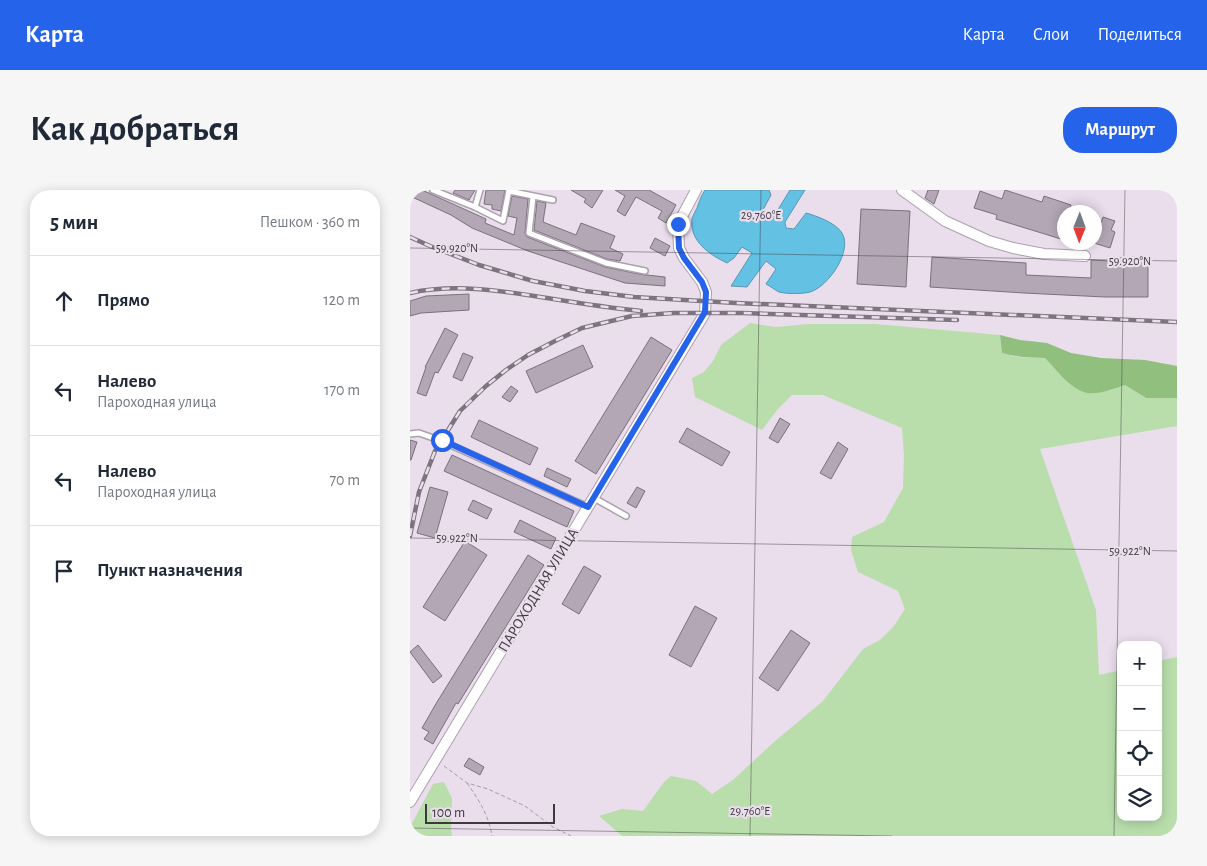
<!DOCTYPE html>
<html lang="ru">
<head>
<meta charset="utf-8">
<style>
	:root { --surface:#fff; --page:#f6f6f7; --text:#1f2937; --muted:#747a83; --line:#e0e1e3; --accent:#2563eb }
	body { margin:0; font-family:"Alegreya Sans",sans-serif; background:var(--page); color:var(--text) }
	.controls { position:absolute; right:15px; bottom:15px; display:grid; overflow:hidden; border-radius:10px; box-shadow:0 2px 12px #0003 }
	.controls button { width:45px; height:45px; display:grid; place-items:center; padding:0; border:0; border-bottom:1px solid var(--line); background:var(--surface); color:var(--text); font:25px sans-serif }
	.compass { position:absolute; left:647px; top:15px; width:45px; height:45px; border-radius:50%; background:var(--surface); box-shadow:0 2px 12px #0003; rotate:181deg }
	.scale { position:absolute; left:15px; bottom:12px; width:130px; box-sizing:border-box; padding-left:5px; border:2px solid #3e393f; border-top:0; font-size:14px; line-height:18px; white-space:nowrap; color:#3e393f; -webkit-text-stroke:4px #eaddec; paint-order:stroke }
	.stop { position:absolute; width:15px; height:15px; margin:-11px; border:4px solid #2563eb; border-radius:50%; background:#fff }
	.stop.end { background:#2563eb; border-color:#fff; box-shadow:0 1px 5px #0008 }
	.list { margin:0; padding:0; list-style:none }
	h2 { display:flex; justify-content:space-between; align-items:center; height:65px; margin:0; padding:0 20px; font-size:21px }
	h2 small { font-size:16px; font-weight:400; color:var(--muted) }
	.list li { display:grid; grid-template-columns:32px 1fr auto; gap:15px; align-items:center; box-sizing:border-box; height:90px; padding:0 20px; border-top:1px solid var(--line) }
	.list b { display:block; font-size:19px; white-space:nowrap }
	.list p { margin:0; font-size:16px; white-space:nowrap; color:var(--muted) }
	.list em { font-size:16px; font-style:normal; color:var(--muted) }
	.icon { flex:none; width:28px; height:28px; fill:none; stroke:currentColor; stroke-width:2; stroke-linecap:round; stroke-linejoin:round }
	.map { position:relative; flex:none; width:767px; height:646px; overflow:hidden; border-radius:20px }
	header { display:flex; align-items:center; gap:30px; box-sizing:border-box; height:70px; padding:0 25px; background:var(--accent); color:#fff }
	header strong { font-size:24px }
	nav { display:flex; gap:28px; margin-inline-start:auto; font-size:18px }
	.intro { display:flex; align-items:center; justify-content:space-between; box-sizing:border-box; height:120px; padding:0 30px }
	h1 { margin:0; font-size:35px }
	.button { padding:12px 22px; border-radius:20px; background:var(--accent); color:#fff; font-size:18px; font-weight:700 }
	main { display:flex; gap:30px; padding:0 30px }
	aside { flex:1; background:var(--surface); border-radius:20px; box-shadow:0 2px 12px #0003 }
	.map>svg:first-child { display:block }
	.green { fill:#b9deac }
	.forest { fill:#90bf7e }
	.water { fill:#63c1e4; stroke:#5898b2 }
	.building { fill:#b3a7b5; stroke:#7b707d }
	.lines { fill:none; stroke-linecap:round; stroke-linejoin:round }
	.lane-casing { stroke:#aca0ae; stroke-width:8 }
	.street-casing { stroke:#aca0ae; stroke-width:12 }
	.path { stroke:#a69ca7; stroke-width:1; stroke-dasharray:4 2.5; stroke-linecap:butt }
	.lane { stroke:#fff; stroke-width:5 }
	.street { stroke:#fff; stroke-width:10 }
	.rail-casing { stroke:#7d757e; stroke-width:4.5 }
	.rail { stroke:#eaddec; stroke-width:2.5; stroke-dasharray:8; stroke-linecap:butt }
	.route { stroke:#2563eb; stroke-width:6 }
	.ticks { fill:none; stroke:#3e393f; stroke-width:1; stroke-opacity:0.45 }
	.labels { text-anchor:middle; stroke-width:4.5; stroke-linejoin:round; paint-order:stroke }
	.street-label { font-size:15px; fill:#3e393f; stroke:#eaddec }
	.ticks-label { font-size:12px; text-anchor:middle; fill:#3e393f; stroke:#eaddec; stroke-width:4.5; stroke-linejoin:round; paint-order:stroke }
</style>
</head>
<body>
<header>
<strong>Карта</strong>
<nav><a>Карта</a><a>Слои</a><a>Поделиться</a></nav>
</header>
<div class="intro"><h1>Как добраться</h1><a class="button">Маршрут</a></div>
<main>
<aside>
<h2>5 мин<small>Пешком · 360 m</small></h2>
<ul class="list">
<li><svg class="icon" aria-label="ahead" viewBox="0 0 24 24"><path d="M12 20V5M6 11l6-6 6 6"/></svg><div><b>Прямо</b></div><em>120 m</em></li>
<li><svg class="icon" aria-label="left" viewBox="0 0 24 24"><path d="M17 20v-9H6M10 6l-5 5 5 5"/></svg><div><b>Налево</b><p>Пароходная улица</p></div><em>170 m</em></li>
<li><svg class="icon" aria-label="left" viewBox="0 0 24 24"><path d="M17 20v-9H6M10 6l-5 5 5 5"/></svg><div><b>Налево</b><p>Пароходная улица</p></div><em>70 m</em></li>
<li><svg class="icon" aria-label="arrive" viewBox="0 0 24 24"><path d="M6 21V4h12l-3 4 3 4H6"/></svg><div><b>Пункт назначения</b></div></li>
</ul>
</aside>
<div class="map">
<svg width="767" height="646" viewBox="0 0 767 646">
	<rect width="100%" height="100%" fill="#eaddec"/>
	<!-- green -->
	<g class="green">
		<polygon points="340,133 365,137 400,134 465,134 590,145 592,163 602,166 619,168 635,168 700,200 715,195 736,208 767,208 767,236 630,259 686,420 689,485 711,480 711,627 748,627 748,471 767,467 767,646 212,646 189,626 212,619 233,621 254,592 261,586 286,591 302,604 323,590 364,552 413,511 453,459 470,450 484,436 495,419 488,401 448,382 441,360 442,347 474,332 493,298 494,265 492,238 413,205 382,205 367,220 352,240 285,207 282,188 294,182 303,171 311,155"/>
		<polygon points="34,592 42,608 41,639 42,646 0,646 0,637 23,594"/>
	</g>
	<!-- forest -->
	<path class="forest" d="M590,145l20,5 27,3 24,10 30,5 44,2 32,6v32h-31l-21,-13c-9,3 -28,10 -38,8 -17,-4 -30,-23 -42,-35 -15,0 -29,-1 -43,-5z"/>
	<!-- water -->
	<path class="water" d="M295,0h64l2,5 -8,15 3,7 8,-1 16,-26h15l-20,32 1,6 8,1 12,-16c11,3 30,10 36,20 11,18 -14,54 -32,59 -7,2 -24,2 -31,0 -4,-2 -9,-6 -13,-8l10,-15 -10,-8 -19,26 -16,-1 21,-33 -10,-6 -8,11 -7,5c-17,-8 -38,-22 -35,-44 1,-3 3,-8 5,-11 2,-6 4,-12 8,-18z"/>
	<!-- building -->
	<g class="building">
		<polygon points="0,0 12,0 76,29 75,33 104,45 107,28 98,26 102,6 118,9 115,43 117,47 195,77 234,85 237,85 255,87 255,96 215,93 118,61 62,38 41,25 0,6"/>
		<polygon points="45,0 65,0 59,10 43,3"/>
		<polygon points="76,0 95,0 91,21 82,19 82,15 74,14"/>
		<polygon points="161,0 193,0 182,18 174,12 176,9"/>
		<polygon points="205,0 239,0 266,15 256,33 248,28 252,21 226,7 215,26 207,21 215,6"/>
		<polygon points="518,0 529,0 524,14 515,8"/>
		<polygon points="595,0 632,12 634,6 661,15 659,22 654,22 654,37 651,49 586,29 587,25 564,18 570,1 592,9"/>
		<polygon points="127,11 136,13 133,32 166,45 171,33 205,46 200,58 213,64 210,71 197,69 124,40"/>
		<polygon points="451,19 500,21 496,97 447,94"/>
		<polygon points="693,27 705,31 701,40 705,42 700,58 684,53 684,34 690,36"/>
		<polygon points="245,48 260,56 255,66 240,58"/>
		<polygon points="522,67 616,73 616,85 681,88 681,70 699,71 699,68 738,67 738,107 695,107 614,103 520,97"/>
		<polygon points="59,104 59,120 11,123 0,126 0,111 16,106"/>
		<polygon points="35,138 48,145 28,183 25,182 16,206 7,203 16,177 15,177"/>
		<polygon points="241,147 262,160 186,284 165,271"/>
		<polygon points="173,155 183,177 126,203 116,181"/>
		<polygon points="53,163 63,167 52,191 43,187"/>
		<polygon points="101,196 108,201 100,212 92,207"/>
		<polygon points="370,228 380,234 368,253 359,248"/>
		<polygon points="69,230 128,258 120,275 61,247"/>
		<polygon points="277,238 320,262 312,276 269,252"/>
		<polygon points="0,250 7,252 1,270 0,270"/>
		<polygon points="428,252 438,259 421,289 410,283"/>
		<polygon points="42,265 164,321 157,337 34,281"/>
		<polygon points="137,278 161,289 157,297 134,286"/>
		<polygon points="20,297 38,302 25,348 7,343"/>
		<polygon points="227,297 235,301 226,318 217,313"/>
		<polygon points="63,310 82,319 77,329 58,320"/>
		<polygon points="110,330 146,348 141,359 104,342"/>
		<polygon points="55,351 77,365 35,431 13,417"/>
		<polygon points="118,365 134,375 48,514 46,513 23,554 14,549 19,542 12,538 27,512"/>
		<polygon points="174,376 191,386 169,424 152,414"/>
		<polygon points="285,416 307,428 281,477 259,465"/>
		<polygon points="381,440 400,453 368,501 349,488"/>
		<polygon points="8,455 32,486 23,493 0,462"/>
		<polygon points="59,568 74,577 70,585 54,576"/>
	</g>
	<g class="lines">
		<defs>
			<g id="lane">
				<polyline points="23,0 65,17 93,31 99,0"/>
				<polyline points="99,1 143,10"/>
				<polyline points="123,7 119,43 196,73 235,81"/>
				<polyline points="65,17 70,0"/>
				<polyline points="0,244 9,243 32,251 178,317"/>
				<polyline points="184,308 216,326"/>
			</g>
			<g id="street">
				<polyline points="492,0 535,31 579,51 603,58 634,64 675,66"/>
				<polyline points="0,612 295,123 296,102 292,92 274,68 269,58 268,34 286,0"/>
			</g>
		</defs>
		<!-- lane casing -->
		<use href="#lane" class="lane-casing"/>
		<!-- street casing -->
		<use href="#street" class="street-casing"/>
		<!-- path -->
		<g class="path">
			<polyline points="34,576 57,593 78,599 115,616 143,637 161,646"/>
			<path d="M57,593c12,17 22,33 25,53"/>
		</g>
		<!-- lane -->
		<use href="#lane" class="lane"/>
		<!-- street -->
		<use href="#street" class="street"/>
		<defs>
			<g id="rail">
				<polyline points="0,47 20,56 69,75 123,91 175,101 224,107 326,113 767,132"/>
				<path d="M0,103c45,-10 92,-2 137,5 31,5 63,10 94,13"/>
				<polyline points="0,346 9,302 25,261 50,221 76,196 96,180 118,165 145,151 172,138 222,126 264,123 332,123 547,130"/>
			</g>
		</defs>
		<!-- rail casing -->
		<use href="#rail" class="rail-casing"/>
		<!-- rail -->
		<use href="#rail" class="rail"/>
	</g>
	<g class="lines">
		<!-- route -->
		<polyline class="route" points="32,250 178,317 295,122 296,102 292,92 274,68 269,58 268,34"/>
	</g>
	<!-- ticks -->
	<path class="ticks" d="M0,58l767,13M0,348l767,13M0,638l482,8M340,646l11,-646M704,646l11,-646"/>
	<g class="labels">
		<!-- street labels -->
		<g class="street-label">
			<text transform="translate(128 400) rotate(-59)" y="5">ПАРОХОДНАЯ УЛИЦА</text>
		</g>
	</g>
	<g class="ticks-label">
		<text x="351" y="29">29.760°E</text>
		<text x="47" y="62">59.920°N</text>
		<text x="720" y="75">59.920°N</text>
		<text x="47" y="352">59.922°N</text>
		<text x="720" y="365">59.922°N</text>
		<text x="340" y="625">29.760°E</text>
	</g>
</svg>
<div class="controls">
<button>+</button>
<button>−</button>
<button><svg class="icon" aria-label="locate" viewBox="0 0 24 24"><circle cx="12" cy="12" r="6"/><path d="M12 2v4M12 18v4M2 12h4M18 12h4"/></svg></button>
<button><svg class="icon" aria-label="layers" viewBox="0 0 24 24"><path d="M12 4l9 5-9 5-9-5zM3 14l9 5 9-5"/></svg></button>
</div>
<svg class="compass" viewBox="-18 -18 36 36"><path d="M0-13l5 13h-10z" fill="#e53935"/><path d="M0 13l5-13h-10z" fill="#747a83"/></svg>
<div class="scale">100 m</div>
<div class="stop" style="left:32px;top:250px"></div>
<div class="stop end" style="left:268px;top:34px"></div>
</div>
</main>
</body>
</html>
